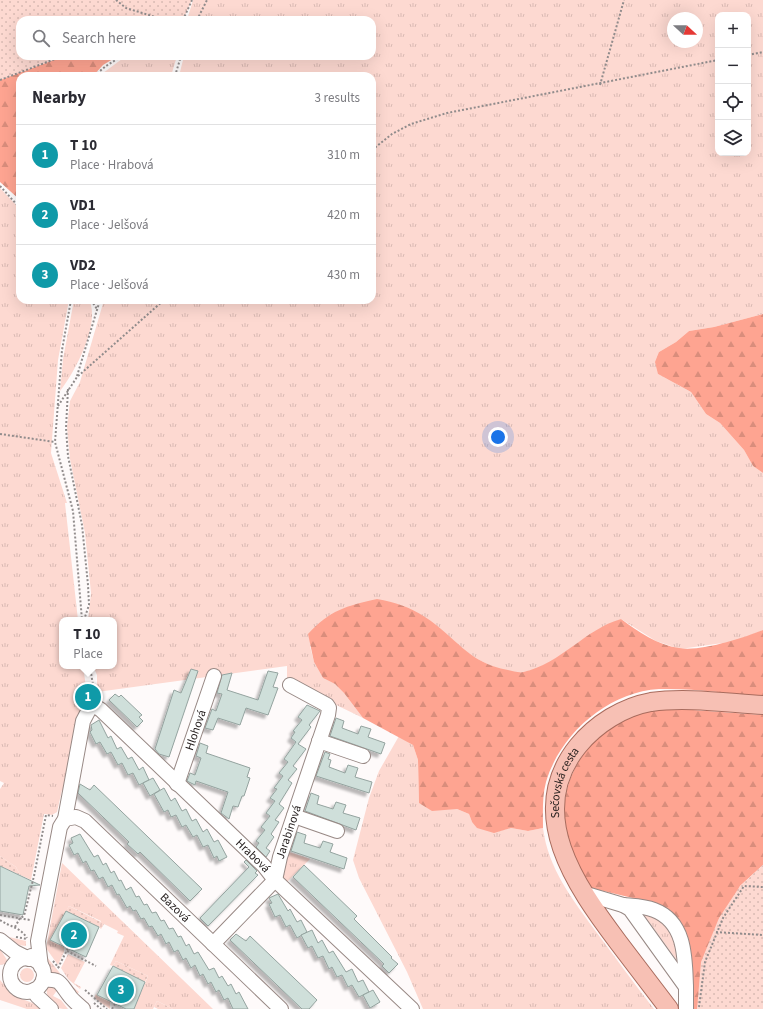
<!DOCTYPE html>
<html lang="en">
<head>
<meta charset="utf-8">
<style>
	:root { --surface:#fff; --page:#f2f2f3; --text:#2b2b33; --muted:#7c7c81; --line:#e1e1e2; --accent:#db2777 }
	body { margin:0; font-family:"Source Sans 3",sans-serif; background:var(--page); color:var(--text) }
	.controls { position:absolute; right:12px; top:12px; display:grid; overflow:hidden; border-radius:8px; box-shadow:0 4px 16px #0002 }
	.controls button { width:36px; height:36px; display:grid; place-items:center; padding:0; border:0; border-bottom:1px solid var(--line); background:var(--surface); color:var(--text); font:20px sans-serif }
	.compass { position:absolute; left:667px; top:12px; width:36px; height:36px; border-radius:50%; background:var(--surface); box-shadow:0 4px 16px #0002; rotate:111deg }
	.you { position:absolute; left:498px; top:437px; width:14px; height:14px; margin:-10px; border:3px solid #fff; border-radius:50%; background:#1a73e8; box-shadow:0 0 0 6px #1a73e833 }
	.badge { display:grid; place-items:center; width:26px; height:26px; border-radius:50%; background:var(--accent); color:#fff; font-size:13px; font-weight:700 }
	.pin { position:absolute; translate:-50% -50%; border:2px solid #fff; box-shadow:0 1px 4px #0006 }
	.popup { position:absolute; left:59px; top:617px; width:58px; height:52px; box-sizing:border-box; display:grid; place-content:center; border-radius:8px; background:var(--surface); filter:drop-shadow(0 1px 3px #0005); font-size:13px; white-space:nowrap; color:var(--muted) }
	.popup b { font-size:15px; color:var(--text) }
	.popup::after { content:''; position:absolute; left:50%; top:100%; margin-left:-8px; border:8px solid transparent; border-top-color:var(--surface) }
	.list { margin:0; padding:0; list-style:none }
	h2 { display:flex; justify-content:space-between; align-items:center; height:52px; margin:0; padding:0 16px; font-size:17px }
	h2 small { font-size:13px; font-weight:400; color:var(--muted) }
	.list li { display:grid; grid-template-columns:26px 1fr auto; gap:12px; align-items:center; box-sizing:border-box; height:60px; padding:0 16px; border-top:1px solid var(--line) }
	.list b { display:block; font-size:15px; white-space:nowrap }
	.list p { margin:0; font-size:13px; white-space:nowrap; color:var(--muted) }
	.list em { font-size:13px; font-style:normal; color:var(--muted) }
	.icon { flex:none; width:22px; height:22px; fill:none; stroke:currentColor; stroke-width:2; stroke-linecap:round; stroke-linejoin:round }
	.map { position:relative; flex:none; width:763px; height:1009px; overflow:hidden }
	.search { position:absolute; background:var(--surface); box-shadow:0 4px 16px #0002; left:16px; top:16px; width:360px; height:44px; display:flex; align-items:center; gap:10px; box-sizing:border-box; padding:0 14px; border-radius:12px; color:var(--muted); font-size:15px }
	.panel { position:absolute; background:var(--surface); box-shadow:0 4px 16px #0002; left:16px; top:72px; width:360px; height:232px; border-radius:12px }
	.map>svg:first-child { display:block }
	.grass { fill:url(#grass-tufts); fill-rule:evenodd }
	.forest { fill:url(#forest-firs) }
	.garden { fill:url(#garden-dots) }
	.building { fill:#cfdfda; stroke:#94a39f; filter:url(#shadow) }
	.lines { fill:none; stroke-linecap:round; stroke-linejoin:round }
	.minor-casing { stroke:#988985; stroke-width:16 }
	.major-casing { stroke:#a86b5d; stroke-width:20 }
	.path { stroke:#918c8c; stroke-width:2; stroke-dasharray:2 2; stroke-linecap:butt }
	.minor { stroke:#fff; stroke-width:14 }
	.major { stroke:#f7c0b4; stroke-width:18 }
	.labels { text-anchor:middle; stroke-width:4; stroke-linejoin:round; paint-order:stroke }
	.street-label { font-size:12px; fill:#201a19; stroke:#fff }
</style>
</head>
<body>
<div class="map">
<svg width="763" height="1009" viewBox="0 0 763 1009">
	<defs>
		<pattern id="grass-tufts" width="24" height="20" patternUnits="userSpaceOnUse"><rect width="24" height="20" fill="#fdd9d1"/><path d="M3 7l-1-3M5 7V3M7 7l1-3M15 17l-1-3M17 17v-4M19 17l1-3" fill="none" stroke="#d9bab3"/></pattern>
		<pattern id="forest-firs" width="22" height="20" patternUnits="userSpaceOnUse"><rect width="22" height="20" fill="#fea491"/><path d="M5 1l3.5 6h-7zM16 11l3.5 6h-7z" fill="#d98d7c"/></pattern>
		<pattern id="garden-dots" width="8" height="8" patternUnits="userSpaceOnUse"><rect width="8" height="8" fill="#fdd9d1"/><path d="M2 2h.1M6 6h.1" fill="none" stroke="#d9bab3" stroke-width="1.8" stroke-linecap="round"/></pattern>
		<filter id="shadow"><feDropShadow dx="-3.5" dy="3.5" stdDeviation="1" flood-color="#0004"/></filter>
	</defs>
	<rect width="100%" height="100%" fill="#fefafa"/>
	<!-- grass -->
	<g class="grass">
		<path d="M193,0h570v314l-49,13 -25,4 -13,11 -17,10 -1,22 33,18 15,22 14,9 24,27 9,16 10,7v157l-26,11 -57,8 -24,-8 -35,-22c-9,5 -18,9 -27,14 -23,12 -45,37 -72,39 -23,2 -50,-15 -67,-29l-145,3 4,16 9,16 12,6 9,9 19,25 -76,-37v-15l-190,26v-17l-4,-9h21v-46h-26l3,-27 -6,-60 -15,-74 -3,-32 3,-26 10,-19 24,-82h268v-224h-193l5,-20h188v-36h-185zM718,15h30v138h-30zM673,18h24v24h-24z"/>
		<polygon points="126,56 177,56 171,76 99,76"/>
		<polygon points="0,188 20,209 20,300 69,300 58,360 51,453 67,503 65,503 78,620 62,620 62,666 83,666 86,687 63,790 62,790 57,812 52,815 44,814 31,880 20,875 16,867 0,856 0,789 4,783 0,781"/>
		<path d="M74,300h15c12,23 -14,72 -29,91l3,-32z"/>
		<path d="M399,736l14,9 5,15 1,43 26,6h12l12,5 3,8 22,10 17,-4 17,3 15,-3c5,41 30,72 54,105 19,25 37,51 57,76h-231l-16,-37 -48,-94 -6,-18 16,-62 10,-27z"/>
		<polygon points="286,851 310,859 286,883 280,872"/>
		<polygon points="62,863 213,1009 173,1009 157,1001 153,1009 134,1009 148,976 116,961 113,966 110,965 124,936 117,933 118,931 104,924 101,929 99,927 101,921 69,906 51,940 64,947 64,952 58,965 46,948"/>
		<path d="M642,912c31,11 32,25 39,54z"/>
		<polygon points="9,937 26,941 26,946 18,945"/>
		<polygon points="0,949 7,960 5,964 0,965"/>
		<polygon points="68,954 85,962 74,983 81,987 80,989 68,979 61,968"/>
		<polygon points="43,956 47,957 67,982 79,992 77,994 50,976"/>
		<circle cx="27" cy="975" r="7"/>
		<polygon points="0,980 12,993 19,998 33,1003 40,1009 27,1009 0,1000"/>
		<path d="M47,986h13l-7,10 8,4 7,9c-3,0 -7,0 -10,-1 -8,-3 -13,-14 -11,-22z"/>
		<polygon points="96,994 110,1001 110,1009 94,998"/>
	</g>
	<!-- forest -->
	<g class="forest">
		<polygon points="64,56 118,56 103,65 93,76 20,76 20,200 0,182 0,80"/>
		<polygon points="763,314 763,473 753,466 744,450 720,423 706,414 691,392 658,374 655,362 659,352 676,342 689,331 714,327"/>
		<path d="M377,599c18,3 33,8 48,18 31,20 43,46 83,53 5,1 11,3 15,2 38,-8 62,-43 98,-53 17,13 37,26 58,29 21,4 64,-10 84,-18v66c-34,-2 -69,-8 -104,-7 -51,3 -99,45 -113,93 -4,15 -3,31 -3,46l-15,3 -17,-3 -17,5 -17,-5 -5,-6 -3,-8 -12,-5 -25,2 -13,-8 -1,-43 -5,-15 -50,-27 -19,-25 -9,-9 -12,-6 -9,-16 -6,-28c22,-24 38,-28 69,-35z"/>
		<path d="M679,709l84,6v150l-23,21 -43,123h-4l-4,-61 -44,-47 -54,-13c-10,-18 -21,-37 -25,-58 -10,-49 23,-98 68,-114 15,-6 30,-7 45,-7z"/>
	</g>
	<!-- garden -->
	<g class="garden">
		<polygon points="0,0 192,0 183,20 20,20 20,56 63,56 0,80"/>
		<polygon points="0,856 16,867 20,875 0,866"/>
		<polygon points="763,865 763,1009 697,1009 701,962 719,918 740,886"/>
		<polygon points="69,906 101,922 99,927 66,911"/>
		<polygon points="116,961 148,976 145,982 113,966"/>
		<polygon points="157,1001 173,1009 158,1009 154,1007"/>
	</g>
	<!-- building -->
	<g class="building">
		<polygon points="191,669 198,671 169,757 159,754 155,749 174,690 181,693"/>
		<polygon points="268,671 278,673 273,687 278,688 268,715 246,708 240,725 218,718 213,730 205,728 212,709 216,711 222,694 217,693 222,675 232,673 227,690 258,700"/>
		<polygon points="115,694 119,697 121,695 142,715 139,717 143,721 137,727 109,700"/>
		<polygon points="307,705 320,711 309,725 311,727 298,744 306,749 293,766 297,769 288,780 292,783 279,804 284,808 275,820 279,822 271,834 274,837 266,848 270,851 266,857 256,847 259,843 256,841 265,830 261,827 270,816 266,813 275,801 270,798 277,789 274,788 283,776 279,773 288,762 284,759 296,742 291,738 295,732 293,731 302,720 298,717"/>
		<polygon points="336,718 344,721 342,728 358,734 361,726 371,729 368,737 385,743 381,754 330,736"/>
		<polygon points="99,720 108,738 111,736 117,749 121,747 128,759 132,757 139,770 143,767 149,780 139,785 133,773 128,775 122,763 118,765 111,752 107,754 100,742 96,744 90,732 92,730 91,725"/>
		<polygon points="200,743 208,746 206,753 250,768 247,777 250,778 244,796 242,796 238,807 233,806 229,819 221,813 228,792 196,781 195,785 187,781 190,773 195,775 201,758 196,756"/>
		<polygon points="325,752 330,754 328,759 331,760 329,767 345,773 348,765 358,768 355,777 372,782 369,793 316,776"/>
		<polygon points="153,778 160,790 150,796 143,783"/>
		<polygon points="80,784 90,790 94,785 202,889 190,901 140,852 138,854 127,844 129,842 78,793"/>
		<polygon points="164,788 171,801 175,798 182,811 186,809 192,821 196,819 203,832 207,829 214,842 218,840 227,857 219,861 217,856 214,858 208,845 203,847 197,835 193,837 186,825 182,827 176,815 171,817 168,810 164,812 154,794"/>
		<polygon points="311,793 319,796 317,804 333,809 336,802 346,805 343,813 360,818 356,830 305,811"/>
		<polygon points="297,832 306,835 304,843 320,848 323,841 333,844 330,852 347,858 344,869 291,851"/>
		<polygon points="80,834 94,857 98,855 103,865 106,863 111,873 114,871 119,881 121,880 126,890 131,887 136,897 139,896 144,905 147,904 152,913 156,912 161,921 164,920 169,929 173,928 178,937 181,936 186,946 189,944 194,954 198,952 209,970 214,968 219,978 222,976 228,986 231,984 236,994 239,992 248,1009 233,1009 228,998 224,1000 219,990 216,992 211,982 208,984 203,974 200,976 195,965 191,968 186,958 183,960 178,950 174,952 169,942 166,944 161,934 158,936 152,926 149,927 144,918 141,919 136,910 133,911 130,906 127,908 119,894 117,895 112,885 108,887 103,877 99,879 94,870 91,871 86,861 83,863 78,853 74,855 69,845 73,843 71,838"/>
		<polygon points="246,860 257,871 255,873 258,875 208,926 200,918 249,867 244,862"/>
		<polygon points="304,865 357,916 354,919 392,957 391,958 398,964 389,973 382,966 384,964 293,877"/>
		<polygon points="0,866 40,885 29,886 23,915 0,911"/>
		<polygon points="278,894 288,911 290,909 297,922 301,920 307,932 297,938 290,925 286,927 280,915 275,917 269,904 272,903 269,898"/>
		<polygon points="66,911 99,927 86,957 50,940"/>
		<polygon points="312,930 318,943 322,940 329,953 333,951 346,972 352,969 358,982 363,980 369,992 359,997 352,985 348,987 342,975 337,977 332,967 329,969 323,956 318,958 312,946 308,948 301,935"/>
		<polygon points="236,934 246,941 250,936 317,1000 309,1009 302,1009 230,940"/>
		<polygon points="113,966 145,982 134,1009 126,1009 97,995"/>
		<polygon points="373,990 380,1002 370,1008 363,995"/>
	</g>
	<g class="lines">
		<defs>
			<g id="minor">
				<polyline points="319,741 363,756"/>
				<path id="s1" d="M177,784l37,-108"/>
				<polyline points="294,816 337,831"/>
				<path id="s2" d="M65,819l11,-2 9,4 196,188"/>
				<polyline points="583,893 623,905 630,909 686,987 686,1009"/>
				<path d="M623,905c10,1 21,1 31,5 32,12 31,49 32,77"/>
				<polyline points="0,940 15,952 29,959 31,956"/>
				<path id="s3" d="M213,944l62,-64 5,-23 48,-142 1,-7 -2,-3 -37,-20"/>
				<circle cx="27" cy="975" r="17"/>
				<path id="s4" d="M41,967l-3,-26 22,-114 5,-8 18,-98 9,-17 9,6 163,156 11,14 137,129"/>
				<path d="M43,980c18,-1 16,2 26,15 3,5 10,10 14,14"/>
				<polyline points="34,990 37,996 51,1009"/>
			</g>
			<g id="major">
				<path id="s5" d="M669,1009c-17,-22 -34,-45 -51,-67 -42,-56 -94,-129 -40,-196 18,-22 45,-39 73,-44 35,-5 77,1 112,3"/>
			</g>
		</defs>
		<!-- minor casing -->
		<use href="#minor" class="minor-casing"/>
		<!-- major casing -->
		<use href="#major" class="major-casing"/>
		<!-- path -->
		<g class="path">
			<polyline points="116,0 126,8 165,20"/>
			<polyline points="183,20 192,0"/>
			<polyline points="197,20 207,0"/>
			<polyline points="748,55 763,52"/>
			<polyline points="94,76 106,66 122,56"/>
			<polyline points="175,76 181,56"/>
			<polyline points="0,80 63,56"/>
			<polyline points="600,85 624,0"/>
			<polyline points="372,150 392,134 411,124 447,113 718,60"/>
			<polyline points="0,186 20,208"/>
			<polyline points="71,300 62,350 55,442 73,511 82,620"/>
			<polyline points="91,300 97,309"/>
			<polyline points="77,376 100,300"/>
			<polyline points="68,389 66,428 68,456 82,525 88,585 89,605 84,620"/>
			<polyline points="58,406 77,377 164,300"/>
			<polyline points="0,434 55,442"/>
			<polyline points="90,666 94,692"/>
			<polyline points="0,915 30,920"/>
			<path d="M0,920c10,7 20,7 27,18"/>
			<polyline points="15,927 20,918 24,916 34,876 46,815 53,816"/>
			<polyline points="716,932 763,935"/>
			<polyline points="16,937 27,939"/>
			<polyline points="67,951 96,966"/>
			<polyline points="53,961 59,968"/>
			<polyline points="58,968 68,948"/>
			<polyline points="85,990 107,1009"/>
			<polyline points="94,1003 101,1009"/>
			<polyline points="699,1007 705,962 723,918 744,886 763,887"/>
			<polyline points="112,1009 115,1004"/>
		</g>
		<!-- minor -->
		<use href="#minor" class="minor"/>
		<!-- major -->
		<use href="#major" class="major"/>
	</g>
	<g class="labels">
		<!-- street labels -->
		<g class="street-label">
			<text dy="4" stroke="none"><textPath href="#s1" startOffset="57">Hlohová</textPath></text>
			<text dy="4" stroke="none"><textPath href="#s5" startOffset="262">Sečovská cesta</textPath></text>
			<text dy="4" stroke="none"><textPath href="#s3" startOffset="139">Jarabinová</textPath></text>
			<text dy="4" stroke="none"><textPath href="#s4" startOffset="492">Hrabová</textPath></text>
			<text dy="4" stroke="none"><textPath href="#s2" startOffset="146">Bazová</textPath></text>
		</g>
	</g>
</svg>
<div class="controls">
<button>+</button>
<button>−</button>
<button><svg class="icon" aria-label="locate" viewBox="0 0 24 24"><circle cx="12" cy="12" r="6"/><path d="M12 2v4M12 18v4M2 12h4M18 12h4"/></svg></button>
<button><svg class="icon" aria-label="layers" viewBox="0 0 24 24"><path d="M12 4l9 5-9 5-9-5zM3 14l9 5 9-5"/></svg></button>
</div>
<svg class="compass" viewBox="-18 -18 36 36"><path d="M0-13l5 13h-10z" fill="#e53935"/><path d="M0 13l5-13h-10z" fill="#7c7c81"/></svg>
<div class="you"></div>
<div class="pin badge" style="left:88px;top:697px;background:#0f9aa8">1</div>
<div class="popup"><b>T 10</b>Place</div>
<div class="pin badge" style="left:74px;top:935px;background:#0f9aa8">2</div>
<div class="pin badge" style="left:121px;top:990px;background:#0f9aa8">3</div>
<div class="search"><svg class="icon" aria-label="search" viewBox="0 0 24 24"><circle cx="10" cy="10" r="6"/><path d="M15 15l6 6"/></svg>Search here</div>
<section class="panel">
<h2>Nearby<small>3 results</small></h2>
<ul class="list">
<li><span class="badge" style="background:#0f9aa8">1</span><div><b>T 10</b><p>Place · Hrabová</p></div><em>310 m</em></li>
<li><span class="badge" style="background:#0f9aa8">2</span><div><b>VD1</b><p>Place · Jelšová</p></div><em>420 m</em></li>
<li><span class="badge" style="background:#0f9aa8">3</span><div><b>VD2</b><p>Place · Jelšová</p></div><em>430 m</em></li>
</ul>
</section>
</div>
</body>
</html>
